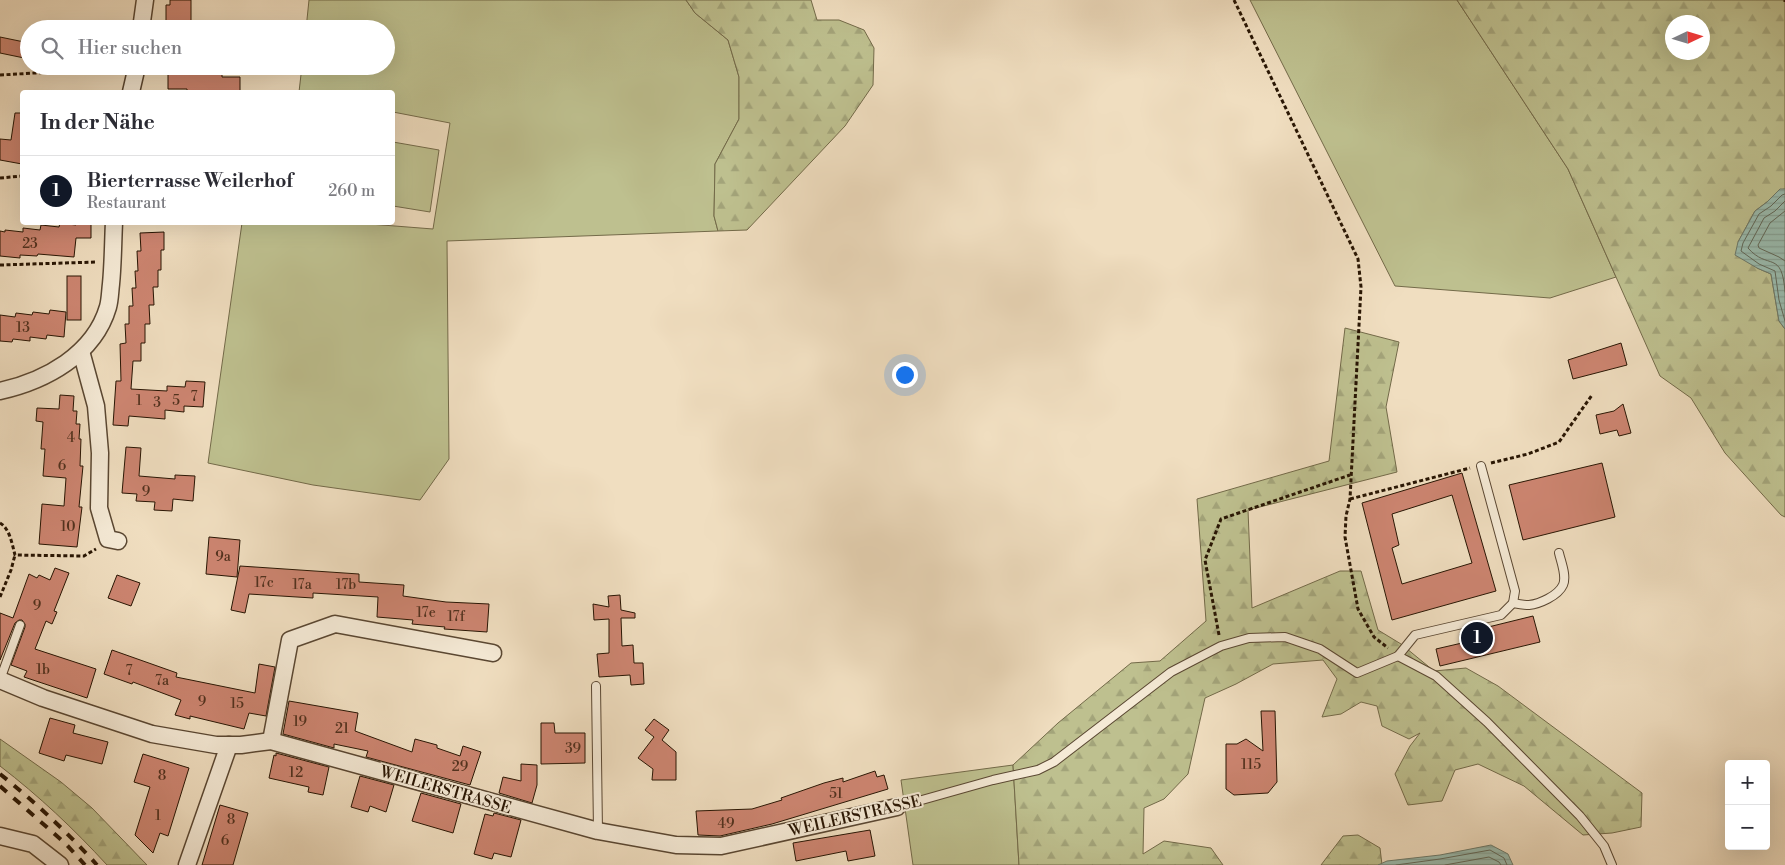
<!DOCTYPE html>
<html lang="de">
<head>
<meta charset="utf-8">
<style>
	:root { --surface:#fff; --page:#f7f7f7; --text:#2b2b33; --muted:#7c7c81; --line:#e1e1e2; --accent:#111827 }
	body { margin:0; font-family:"Libre Bodoni",serif; background:var(--page); color:var(--text) }
	.controls { position:absolute; right:15px; bottom:15px; display:grid; overflow:hidden; border-radius:5px; box-shadow:0 5px 20px #0002 }
	.controls button { width:45px; height:45px; display:grid; place-items:center; padding:0; border:0; border-bottom:1px solid var(--line); background:var(--surface); color:var(--text); font:25px sans-serif }
	.compass { position:absolute; left:1665px; top:15px; width:45px; height:45px; border-radius:50%; background:var(--surface); box-shadow:0 5px 20px #0002; rotate:86deg }
	.you { position:absolute; left:904px; top:374px; width:18px; height:18px; margin:-12px; border:4px solid #fff; border-radius:50%; background:#1a73e8; box-shadow:0 0 0 8px #1a73e833 }
	.badge { display:grid; place-items:center; width:32px; height:32px; border-radius:50%; background:var(--accent); color:#fff; font-size:16px; font-weight:700 }
	.pin { position:absolute; translate:-50% -50%; border:2px solid #fff; box-shadow:0 1px 5px #0006 }
	.list { margin:0; padding:0; list-style:none }
	h2 { display:flex; justify-content:space-between; align-items:center; height:65px; margin:0; padding:0 20px; font-size:21px }
	h2 small { font-size:16px; font-weight:400; color:var(--muted) }
	.list li { display:grid; grid-template-columns:32px 1fr auto; gap:15px; align-items:center; box-sizing:border-box; height:70px; padding:0 20px; border-top:1px solid var(--line) }
	.list b { display:block; font-size:19px; white-space:nowrap }
	.list p { margin:0; font-size:16px; white-space:nowrap; color:var(--muted) }
	.list em { font-size:16px; font-style:normal; color:var(--muted) }
	.icon { flex:none; width:28px; height:28px; fill:none; stroke:currentColor; stroke-width:2; stroke-linecap:round; stroke-linejoin:round }
	.map { position:relative; flex:none; width:1785px; height:865px; overflow:hidden }
	.search { position:absolute; background:var(--surface); box-shadow:0 5px 20px #0002; left:20px; top:20px; width:375px; height:55px; display:flex; align-items:center; gap:12px; box-sizing:border-box; padding:0 18px; border-radius:28px; color:var(--muted); font-size:19px }
	.panel { position:absolute; background:var(--surface); box-shadow:0 5px 20px #0002; left:20px; top:90px; width:375px; height:135px; border-radius:5px }
	.map>svg:first-child { display:block }
	.green { fill:#bec08f; stroke:#736a49 }
	.forest { fill:url(#forest-firs); stroke:#736a49; fill-rule:evenodd }
	.water { fill:url(#water-rules); stroke:#6c796a }
	.lines { fill:none; stroke-linecap:round; stroke-linejoin:round }
	.shore { stroke:#616859; stroke-width:1 }
	.building { fill:#cd8571; stroke:#281503; fill-rule:evenodd }
	.lane-casing { stroke:#5a4732; stroke-width:10 }
	.street-casing { stroke:#5a4732; stroke-width:19 }
	.path { stroke:#281503; stroke-width:3; stroke-dasharray:4 2.5; stroke-linecap:butt }
	.lane { stroke:#f5ead6; stroke-width:8 }
	.street { stroke:#f5ead6; stroke-width:16 }
	.rail { stroke:#281503; stroke-width:4; stroke-dasharray:9 9; stroke-linecap:butt }
	.labels { text-anchor:middle; stroke-width:4; stroke-linejoin:round; paint-order:stroke }
	.number-label { font-size:14px; fill:#51311e }
	.street-label { font-size:16px; fill:#281503; stroke:#f5ead6 }
</style>
</head>
<body>
<div class="map">
<svg width="1785" height="865" viewBox="0 0 1785 865">
	<defs>
		<pattern id="forest-firs" width="22" height="20" patternUnits="userSpaceOnUse" patternTransform="scale(1.25)"><rect width="22" height="20" fill="#bec08f"/><path d="M5 1l3.5 6h-7zM16 11l3.5 6h-7z" fill="#a3a47a"/></pattern>
		<pattern id="water-rules" width="6" height="5" patternUnits="userSpaceOnUse" patternTransform="scale(1.25)"><rect width="6" height="5" fill="#9abcaf"/><path d="M0 2.5h6" fill="none" stroke="#85a195"/></pattern>
	</defs>
	<rect width="100%" height="100%" fill="#f0dec0"/>
	<filter id="stains"><feTurbulence type="fractalNoise" baseFrequency=".004" numOctaves="4"/><feColorMatrix values="0 0 0 0 .2 0 0 0 0 .09 0 0 0 0 .02 0 0 0 .5 -.17"/></filter>
	<radialGradient id="worn" r=".72"><stop offset=".6" stop-color="#630" stop-opacity="0"/><stop offset="1" stop-color="#630" stop-opacity=".3"/></radialGradient>
	<!-- green -->
	<g class="green">
		<polygon points="309,0 686,0 695,13 728,40 739,77 739,119 715,164 714,216 718,231 447,241 449,459 420,500 313,485 208,463 242,223 344,222 433,229 450,123 393,112 392,92 299,92 302,66 386,66 386,29 306,29"/>
		<polygon points="1250,0 1457,0 1568,169 1616,277 1550,298 1395,286"/>
		<polygon points="393,142 439,150 430,212 393,206"/>
		<polygon points="1013,765 1019,865 913,865 901,780"/>
	</g>
	<!-- forest -->
	<g class="forest">
		<polygon points="686,0 811,0 817,20 839,20 864,30 874,48 873,85 845,126 747,230 718,231 714,216 715,164 739,119 739,77 728,40 695,13"/>
		<path d="M1457,0h328v189l-5,1 -13,12 -12,9 -17,31 19,26 14,6 8,47 6,8v188l-4,-2 -56,-62 -34,-55 -31,-22 -92,-207zM1672,22h30v30h-30z"/>
		<polygon points="1345,328 1399,342 1386,407 1397,472 1248,510 1252,608 1340,571 1361,571 1378,630 1401,644 1434,671 1466,668 1498,686 1642,793 1641,827 1612,833 1583,835 1524,786 1478,764 1455,770 1442,801 1408,805 1395,774 1410,746 1420,733 1409,739 1382,726 1377,706 1361,702 1341,714 1322,717 1337,679 1323,660 1273,664 1236,684 1205,698 1188,774 1164,799 1144,808 1143,854 1164,841 1211,848 1223,865 1019,865 1013,765 1058,723 1131,663 1160,661 1206,621 1197,499 1329,461"/>
		<path d="M0,739l61,43 31,26 55,57h-40c-33,-36 -68,-69 -107,-99z"/>
		<polygon points="1358,835 1380,848 1382,865 1321,865 1343,836"/>
	</g>
	<!-- water -->
	<g class="water">
		<polygon points="1780,189 1785,189 1785,329 1779,321 1771,274 1757,268 1735,255 1738,242 1755,211 1767,202"/>
		<polygon points="1491,845 1508,854 1513,865 1378,865 1387,861 1440,855"/>
	</g>
	<g class="lines">
		<!-- shore -->
		<g class="shore">
			<polyline points="1785,194 1782,195 1771,206 1759,214 1743,243 1741,251 1759,264 1775,271 1779,300 1785,321"/>
			<path d="M1785,201l-10,10 -11,7 -16,30c20,23 34,1 37,44"/>
			<polyline points="1785,211 1770,223 1758,245 1759,248 1779,257 1785,261"/>
			<polyline points="1396,865 1440,859 1490,850 1504,858 1507,865"/>
			<polyline points="1445,865 1489,857 1499,862 1501,865"/>
		</g>
	</g>
	<!-- building -->
	<g class="building">
		<polygon points="170,0 191,0 191,25 166,25 166,5 170,5"/>
		<polygon points="0,37 29,43 29,59 0,53"/>
		<polygon points="168,66 187,66 187,69 205,69 205,73 222,73 222,77 240,77 240,92 187,92 187,89 168,89"/>
		<polygon points="15,113 22,113 22,164 0,160 0,139 11,140"/>
		<polygon points="76,222 91,222 91,238 76,238 74,257 38,254 37,256 20,255 20,258 0,256 0,231 5,232 5,230 23,232 23,228 40,230 41,225 59,227 60,223 76,225"/>
		<polygon points="164,232 164,250 161,250 161,270 158,270 158,287 153,287 154,305 149,305 150,324 145,324 145,343 141,343 141,361 133,361 131,389 167,391 167,386 185,387 186,381 205,382 203,407 184,406 184,412 165,410 165,419 129,416 128,426 113,425 116,381 121,381 120,344 126,343 125,324 129,324 129,306 133,306 132,288 136,288 135,271 138,271 137,251 141,251 140,233"/>
		<rect x="67" y="276" width="14" height="44"/>
		<polygon points="50,310 66,312 64,337 47,335 46,339 30,337 30,341 13,339 12,342 0,341 0,315 15,317 16,313 32,315 33,312 49,314"/>
		<polygon points="1621,343 1627,365 1573,379 1568,360"/>
		<polygon points="60,395 74,396 73,411 77,411 76,424 80,424 79,439 81,439 80,466 83,466 79,507 82,507 77,547 39,544 42,504 64,506 66,478 43,476 45,449 41,449 43,422 36,421 37,408 59,409"/>
		<polygon points="1623,404 1631,433 1619,436 1617,430 1600,434 1596,415 1614,411"/>
		<polygon points="126,447 141,448 139,476 175,479 175,475 195,476 193,501 173,499 172,511 154,510 155,502 136,501 137,494 122,493"/>
		<polygon points="1602,463 1615,517 1523,540 1509,485"/>
		<path d="M1462,473l34,118 -104,29 -30,-117zM1452,495l20,68 -70,21 -10,-36 7,-3 -7,-31z"/>
		<polygon points="209,537 240,540 237,577 206,574"/>
		<polygon points="240,566 359,574 359,582 404,585 403,596 446,602 489,604 487,632 444,629 445,627 412,624 413,620 377,617 378,597 313,593 313,598 249,594 245,613 231,610"/>
		<polygon points="55,568 69,573 54,611 57,612 52,624 46,621 35,649 96,669 87,698 24,677 27,671 11,665 25,627 25,624 22,620 19,620 15,623 0,660 0,613 13,618 29,574 37,578 39,575 50,580"/>
		<polygon points="117,575 140,583 131,606 108,598"/>
		<polygon points="620,595 621,610 635,613 635,618 621,618 622,646 633,645 634,663 643,663 644,684 631,685 630,675 599,677 597,654 609,653 609,619 594,620 593,604 609,607 608,596"/>
		<polygon points="1533,616 1540,642 1440,666 1436,649 1462,643 1460,634"/>
		<polygon points="112,650 177,673 176,677 255,693 259,664 275,667 266,716 249,713 244,729 190,716 190,719 175,715 181,700 133,682 132,684 104,674"/>
		<polygon points="289,701 358,713 355,731 412,752 415,739 437,745 437,748 460,756 463,746 481,752 470,785 366,757 368,751 334,744 334,748 283,734"/>
		<polygon points="1261,711 1275,711 1277,782 1268,793 1234,795 1226,789 1226,744 1237,744 1246,739 1263,751"/>
		<polygon points="50,718 75,725 73,733 108,742 102,764 66,755 64,761 39,753"/>
		<polygon points="654,719 669,730 662,740 676,752 676,780 652,780 653,769 638,758 654,737 645,730"/>
		<polygon points="541,723 554,723 555,733 585,733 585,763 541,764"/>
		<polygon points="276,753 329,767 323,795 308,792 309,787 269,778 274,755 276,756"/>
		<polygon points="143,754 189,768 168,836 160,833 153,853 135,835 150,787 134,782"/>
		<polygon points="521,764 537,765 537,785 532,803 499,793 503,777 521,781"/>
		<polygon points="875,771 877,777 884,775 888,789 772,824 720,836 698,835 696,811 752,809 782,800 781,798 824,783 843,778 843,782"/>
		<polygon points="360,776 394,785 386,812 370,806 368,812 351,807"/>
		<polygon points="421,793 461,804 453,833 412,821"/>
		<polygon points="220,805 248,813 233,865 202,865"/>
		<polygon points="494,813 521,820 511,857 494,853 492,859 474,854 485,814 493,816"/>
		<polygon points="870,830 875,856 848,861 846,851 796,861 793,843"/>
	</g>
	<g class="lines">
		<defs>
			<g id="lane">
				<path d="M1513,603c5,1 11,2 16,2 10,-1 29,-9 34,-20 4,-9 -2,-23 -4,-32"/>
				<polyline points="1398,656 1436,676 1487,722 1580,816 1604,846 1612,865"/>
				<polyline points="0,680 20,625"/>
				<polyline points="596,686 598,831"/>
				<polyline points="897,807 993,780 1038,770 1054,762 1171,672 1221,646 1249,638 1285,637 1320,649 1357,673 1398,656 1415,635 1501,615 1513,603 1515,591 1481,466"/>
			</g>
			<g id="street">
				<polyline points="141,29 145,0"/>
				<polyline points="131,92 137,66"/>
				<polyline points="81,351 96,406 100,453 99,508 108,539 118,541"/>
				<path d="M0,391c45,-10 94,-36 108,-84 2,-7 2,-15 3,-23 2,-20 2,-41 3,-62"/>
				<polyline points="0,680 43,698 152,734 216,745 241,745 271,741 598,831 676,845 721,846 897,807"/>
				<polyline points="271,741 290,640 335,624 493,653"/>
				<polyline points="0,836 33,844 60,865"/>
				<polyline points="187,865 229,745"/>
			</g>
		</defs>
		<!-- lane casing -->
		<use href="#lane" class="lane-casing"/>
		<!-- street casing -->
		<use href="#street" class="street-casing"/>
		<!-- path -->
		<g class="path">
			<polyline points="1234,0 1358,259 1361,287 1350,499 1346,516 1345,537 1358,609 1374,637 1388,648"/>
			<polyline points="1785,0 1785,2"/>
			<polyline points="0,75 121,68"/>
			<polyline points="0,178 22,176"/>
			<polyline points="0,265 97,262"/>
			<polyline points="1491,463 1528,454 1559,442 1592,395"/>
			<polyline points="1350,499 1470,468"/>
			<path d="M0,523c10,6 12,21 15,32l69,1 12,-7"/>
			<polyline points="0,597 11,570 15,555"/>
			<polyline points="1219,635 1205,560 1221,519 1350,475"/>
		</g>
		<!-- lane -->
		<use href="#lane" class="lane"/>
		<!-- street -->
		<use href="#street" class="street"/>
		<!-- rail -->
		<g class="rail">
			<path d="M0,774c35,28 67,58 97,91"/>
			<polyline points="0,786 66,844 85,865"/>
		</g>
	</g>
	<g class="labels">
		<!-- number labels -->
		<g class="number-label">
			<text x="30" y="248">23</text>
			<text x="23" y="332">13</text>
			<text x="194" y="401">7</text>
			<text x="139" y="405">1</text>
			<text x="176" y="405">5</text>
			<text x="157" y="407">3</text>
			<text x="71" y="442">4</text>
			<text x="62" y="470">6</text>
			<text x="146" y="496">9</text>
			<text x="68" y="531">10</text>
			<text x="223" y="561">9a</text>
			<text x="264" y="587">17c</text>
			<text x="302" y="589">17a</text>
			<text x="346" y="589">17b</text>
			<text x="37" y="610">9</text>
			<text x="426" y="617">17e</text>
			<text x="456" y="621">17f</text>
			<text x="43" y="674">1b</text>
			<text x="129" y="675">7</text>
			<text x="162" y="685">7a</text>
			<text x="202" y="706">9</text>
			<text x="237" y="708">15</text>
			<text x="300" y="726">19</text>
			<text x="342" y="733">21</text>
			<text x="573" y="753">39</text>
			<text x="1251" y="769">115</text>
			<text x="460" y="771">29</text>
			<text x="296" y="777">12</text>
			<text x="162" y="780">8</text>
			<text x="836" y="798">51</text>
			<text x="158" y="820">1</text>
			<text x="231" y="824">8</text>
			<text x="726" y="828">49</text>
			<text x="225" y="845">6</text>
		</g>
		<!-- street labels -->
		<g class="street-label">
			<text transform="translate(446 789) rotate(16)" y="6">WEILERSTRASSE</text>
			<text transform="translate(855 815) rotate(-13)" y="6">WEILERSTRASSE</text>
		</g>
	</g>
	<rect width="100%" height="100%" filter="url(#stains)"/>
	<rect width="100%" height="100%" fill="url(#worn)"/>
</svg>
<div class="controls">
<button>+</button>
<button>−</button>
</div>
<svg class="compass" viewBox="-18 -18 36 36"><path d="M0-13l5 13h-10z" fill="#e53935"/><path d="M0 13l5-13h-10z" fill="#7c7c81"/></svg>
<div class="you"></div>
<div class="pin badge" style="left:1477px;top:638px">1</div>
<div class="search"><svg class="icon" aria-label="search" viewBox="0 0 24 24"><circle cx="10" cy="10" r="6"/><path d="M15 15l6 6"/></svg>Hier suchen</div>
<section class="panel">
<h2>In der Nähe<small></small></h2>
<ul class="list">
<li><span class="badge">1</span><div><b>Bierterrasse Weilerhof</b><p>Restaurant</p></div><em>260 m</em></li>
</ul>
</section>
</div>
</body>
</html>
